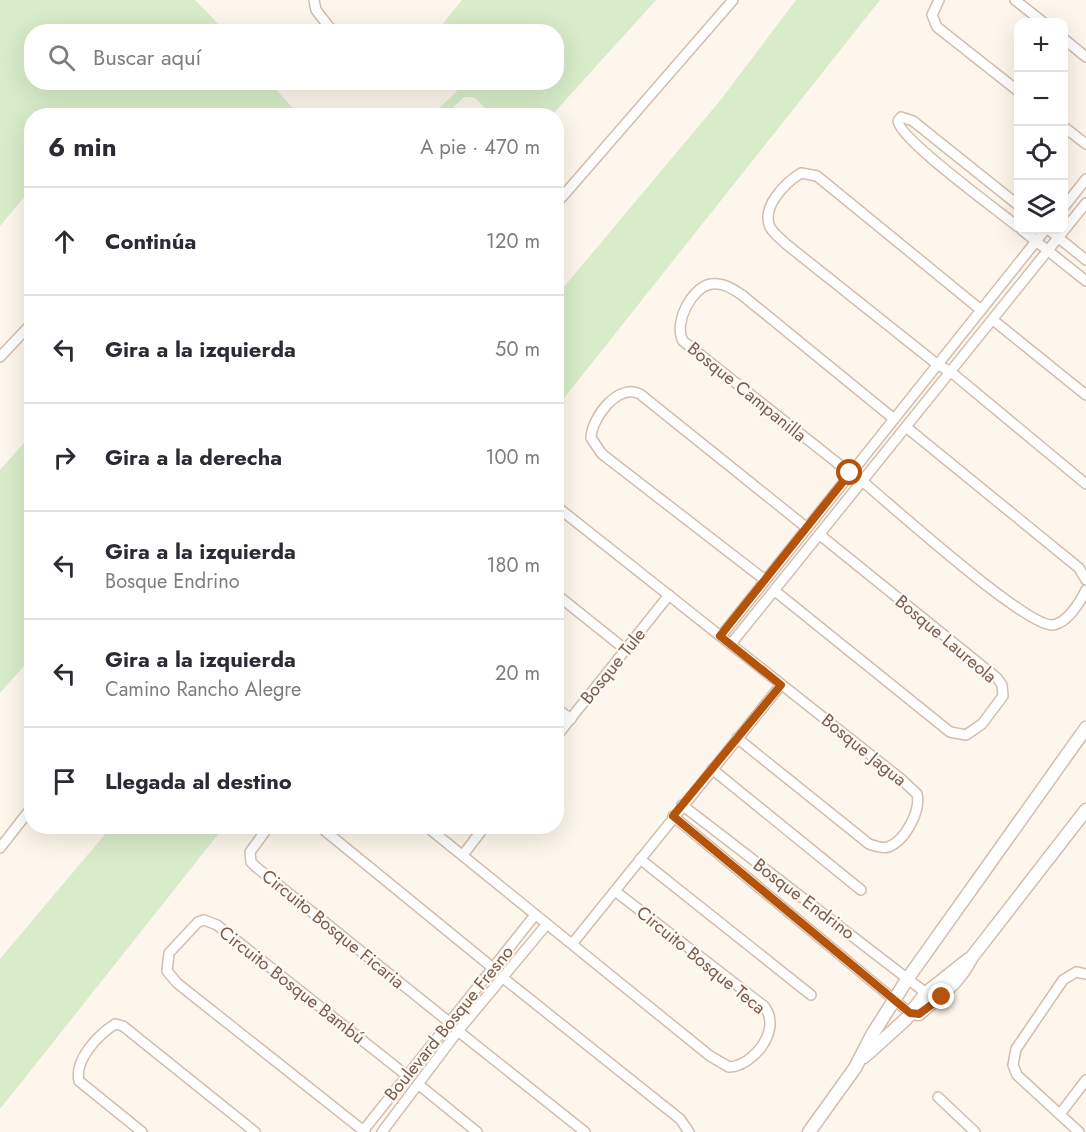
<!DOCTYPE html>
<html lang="es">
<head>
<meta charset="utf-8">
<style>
	:root { --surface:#fff; --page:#f2f2f3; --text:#2b2b33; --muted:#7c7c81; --line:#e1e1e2 }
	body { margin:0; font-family:Jost,sans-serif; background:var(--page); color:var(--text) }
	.controls { position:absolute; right:18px; top:18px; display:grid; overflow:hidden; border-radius:12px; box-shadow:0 6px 24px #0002 }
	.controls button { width:54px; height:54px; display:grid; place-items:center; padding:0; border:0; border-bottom:2px solid var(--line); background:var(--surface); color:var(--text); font:30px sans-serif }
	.stop { position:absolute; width:18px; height:18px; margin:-14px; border:4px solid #b45309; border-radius:50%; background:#fff }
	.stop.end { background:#b45309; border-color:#fff; box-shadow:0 2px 6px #0008 }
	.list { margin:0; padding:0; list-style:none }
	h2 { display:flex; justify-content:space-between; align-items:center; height:78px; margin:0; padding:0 24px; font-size:26px }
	h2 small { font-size:20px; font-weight:400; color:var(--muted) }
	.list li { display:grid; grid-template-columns:39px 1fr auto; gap:18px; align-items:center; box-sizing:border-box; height:108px; padding:0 24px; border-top:2px solid var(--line) }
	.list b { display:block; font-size:22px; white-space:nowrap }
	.list p { margin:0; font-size:20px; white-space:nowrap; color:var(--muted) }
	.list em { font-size:20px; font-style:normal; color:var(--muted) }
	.icon { flex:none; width:33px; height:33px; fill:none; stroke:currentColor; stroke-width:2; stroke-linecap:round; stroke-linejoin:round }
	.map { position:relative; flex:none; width:1086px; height:1132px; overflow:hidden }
	.search { position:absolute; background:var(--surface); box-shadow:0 6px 24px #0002; left:24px; top:24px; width:540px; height:66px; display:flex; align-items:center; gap:15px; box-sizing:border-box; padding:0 21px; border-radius:24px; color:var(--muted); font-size:22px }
	.panel { position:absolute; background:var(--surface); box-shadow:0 6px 24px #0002; left:24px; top:108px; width:540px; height:726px; border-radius:24px }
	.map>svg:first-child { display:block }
	.green { fill:#d8ecc9 }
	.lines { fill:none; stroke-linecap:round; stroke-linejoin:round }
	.minor-casing { stroke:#d1beb0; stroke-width:12 }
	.tertiary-casing { stroke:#d1beb0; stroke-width:15 }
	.minor { stroke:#fff; stroke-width:9 }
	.tertiary { stroke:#fff; stroke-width:12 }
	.route { stroke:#b45309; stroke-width:8 }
	.labels { text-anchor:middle; stroke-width:4.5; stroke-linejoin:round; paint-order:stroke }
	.street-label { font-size:18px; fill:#7a5c4d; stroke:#fffaf3 }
</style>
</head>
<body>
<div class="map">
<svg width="1086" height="1132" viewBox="0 0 1086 1132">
	<rect width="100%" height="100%" fill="#fdf6ec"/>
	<!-- green -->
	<g class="green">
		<polygon points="0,0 195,0 225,31 32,32 32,82 270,83 299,115 32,116 31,189 0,226"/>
		<polygon points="462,0 656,0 552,115 492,115 474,97 464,97 445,115 432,115 457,91 451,83 556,82 556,32 437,31"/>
		<polygon points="796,0 880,0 557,407 557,295 719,102"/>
		<polygon points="31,435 31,658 0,693 0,470"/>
		<polygon points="112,826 224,827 0,1109 0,959"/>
	</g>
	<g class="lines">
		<defs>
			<g id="minor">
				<polyline points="314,0 316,10 333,32"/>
				<polyline points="939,0 932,15 937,27 1018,91"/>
				<polyline points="1015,0 1043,22"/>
				<polyline points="1064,39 1086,57"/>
				<polyline points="1064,127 1086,144"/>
				<polyline points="556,204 733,0"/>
				<path d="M1018,205l-105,-84 -12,-4 -3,4c1,18 101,90 120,106"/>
				<polyline points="1064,207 1086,179"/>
				<polyline points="1022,230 1086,281"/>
				<polyline points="1049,230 1086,260"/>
				<path d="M981,310l-164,-134 -16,-3c-16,10 -40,34 -31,54 3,6 11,12 16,17l152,121 13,7 135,112"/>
				<polyline points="993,320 1086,395"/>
				<polyline points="0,357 32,323"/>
				<polyline points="906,427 1079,568 1086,580"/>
				<path d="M850,473l-167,-132c-10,-18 9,-54 28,-57 12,-2 22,5 31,11l152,124"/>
				<path d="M862,481c29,24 163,145 190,144 15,-1 28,-23 34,-35"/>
				<path d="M556,506l345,273 16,15c4,17 -12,47 -29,53 -6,2 -13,-1 -19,-3l-132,-106"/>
				<path d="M765,580l-163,-126 -11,-16c1,-21 27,-55 49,-44l167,134"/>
				<polyline points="775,591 950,732 966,735 982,724 1003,696 1002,685 997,678 820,535"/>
				<polyline points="556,594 626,650"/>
				<polyline points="721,636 1045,230"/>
				<polyline points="731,644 1086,203"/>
				<polyline points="556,708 571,719"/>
				<polyline points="556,737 669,595"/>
				<polyline points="712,769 861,890"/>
				<polyline points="682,805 926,993"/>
				<polyline points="673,816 910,1013"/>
				<polyline points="269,826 250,852 251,862 256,867 449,1022"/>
				<polyline points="319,826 493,968"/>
				<path d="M426,826l284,230 19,11c24,-1 54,-37 35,-61l-149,-115"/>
				<polyline points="0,848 32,807"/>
				<polyline points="463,855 485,826"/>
				<polyline points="640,859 811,995"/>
				<polyline points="572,944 781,685"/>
				<polyline points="502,977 680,1119 689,1132"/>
				<polyline points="458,1031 585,1132"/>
				<polyline points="418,1084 477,1132"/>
				<polyline points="938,1097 975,1132"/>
				<polyline points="1060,1114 1086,1080"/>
				<polyline points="363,1131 535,915"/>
				<path d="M142,1132l-63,-51c-5,-21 19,-46 36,-57l8,2 132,106"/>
				<polyline points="365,1132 177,983 167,971 169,953 198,922 204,920 217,925 406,1075"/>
				<polyline points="382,1132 458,1031 547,924"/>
				<polyline points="1079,1132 1017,1075 1013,1065 1016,1049 1063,980 1076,972 1086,974"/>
			</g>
			<g id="tertiary">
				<path d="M910,1013l9,1c24,-22 37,-27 53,-57l114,-147"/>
				<polyline points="864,1057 906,1019 926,993 969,959"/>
				<polyline points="809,1132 855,1068 872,1035 908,978 1086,728"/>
			</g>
		</defs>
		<!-- minor casing -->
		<use href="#minor" class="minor-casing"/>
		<!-- tertiary casing -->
		<use href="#tertiary" class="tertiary-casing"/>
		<!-- minor -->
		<use href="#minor" class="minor"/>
		<!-- tertiary -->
		<use href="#tertiary" class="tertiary"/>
	</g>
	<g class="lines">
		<!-- route -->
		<polyline class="route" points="850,473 720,636 781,685 673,816 910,1013 919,1014 942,997"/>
	</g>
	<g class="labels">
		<!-- street labels -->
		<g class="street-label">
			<text transform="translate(747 392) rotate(39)" y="6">Bosque Campanilla</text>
			<text transform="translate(946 639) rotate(40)" y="6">Bosque Laureola</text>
			<text transform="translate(613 666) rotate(-51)" y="6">Bosque Tule</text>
			<text transform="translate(864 750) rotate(39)" y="6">Bosque Jagua</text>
			<text transform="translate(804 899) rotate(37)" y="6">Bosque Endrino</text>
			<text transform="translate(333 929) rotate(39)" y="6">Circuito Bosque Ficaria</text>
			<text transform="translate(701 960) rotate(39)" y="6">Circuito Bosque Teca</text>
			<text transform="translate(292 985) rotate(38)" y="6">Circuito Bosque Bambú</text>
			<text transform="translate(449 1023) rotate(-51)" y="6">Boulevard Bosque Fresno</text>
		</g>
	</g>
</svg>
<div class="controls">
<button>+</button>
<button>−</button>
<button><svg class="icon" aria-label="locate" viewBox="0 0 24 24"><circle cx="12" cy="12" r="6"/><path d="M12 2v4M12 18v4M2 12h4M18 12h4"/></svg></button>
<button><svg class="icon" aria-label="layers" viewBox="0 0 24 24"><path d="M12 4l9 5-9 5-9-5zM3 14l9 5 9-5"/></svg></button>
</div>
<div class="stop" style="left:850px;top:473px"></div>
<div class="stop end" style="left:942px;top:997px"></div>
<div class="search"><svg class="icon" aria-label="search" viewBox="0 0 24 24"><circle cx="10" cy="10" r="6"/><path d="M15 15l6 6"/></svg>Buscar aquí</div>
<section class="panel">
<h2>6 min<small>A pie · 470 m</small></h2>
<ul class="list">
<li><svg class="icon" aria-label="ahead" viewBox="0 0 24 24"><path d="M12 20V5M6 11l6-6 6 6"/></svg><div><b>Continúa</b></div><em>120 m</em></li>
<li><svg class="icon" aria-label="left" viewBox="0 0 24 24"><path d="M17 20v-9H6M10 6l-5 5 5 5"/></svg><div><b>Gira a la izquierda</b></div><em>50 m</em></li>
<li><svg class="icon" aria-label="right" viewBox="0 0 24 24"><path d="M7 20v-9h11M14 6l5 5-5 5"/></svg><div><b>Gira a la derecha</b></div><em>100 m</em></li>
<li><svg class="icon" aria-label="left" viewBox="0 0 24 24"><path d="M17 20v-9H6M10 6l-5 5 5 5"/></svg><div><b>Gira a la izquierda</b><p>Bosque Endrino</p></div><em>180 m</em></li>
<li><svg class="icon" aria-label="left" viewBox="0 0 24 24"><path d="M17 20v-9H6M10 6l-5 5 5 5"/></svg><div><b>Gira a la izquierda</b><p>Camino Rancho Alegre</p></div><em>20 m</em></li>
<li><svg class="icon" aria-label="arrive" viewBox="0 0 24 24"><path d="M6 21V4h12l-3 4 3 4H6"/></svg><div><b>Llegada al destino</b></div></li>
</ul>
</section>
</div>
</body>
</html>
